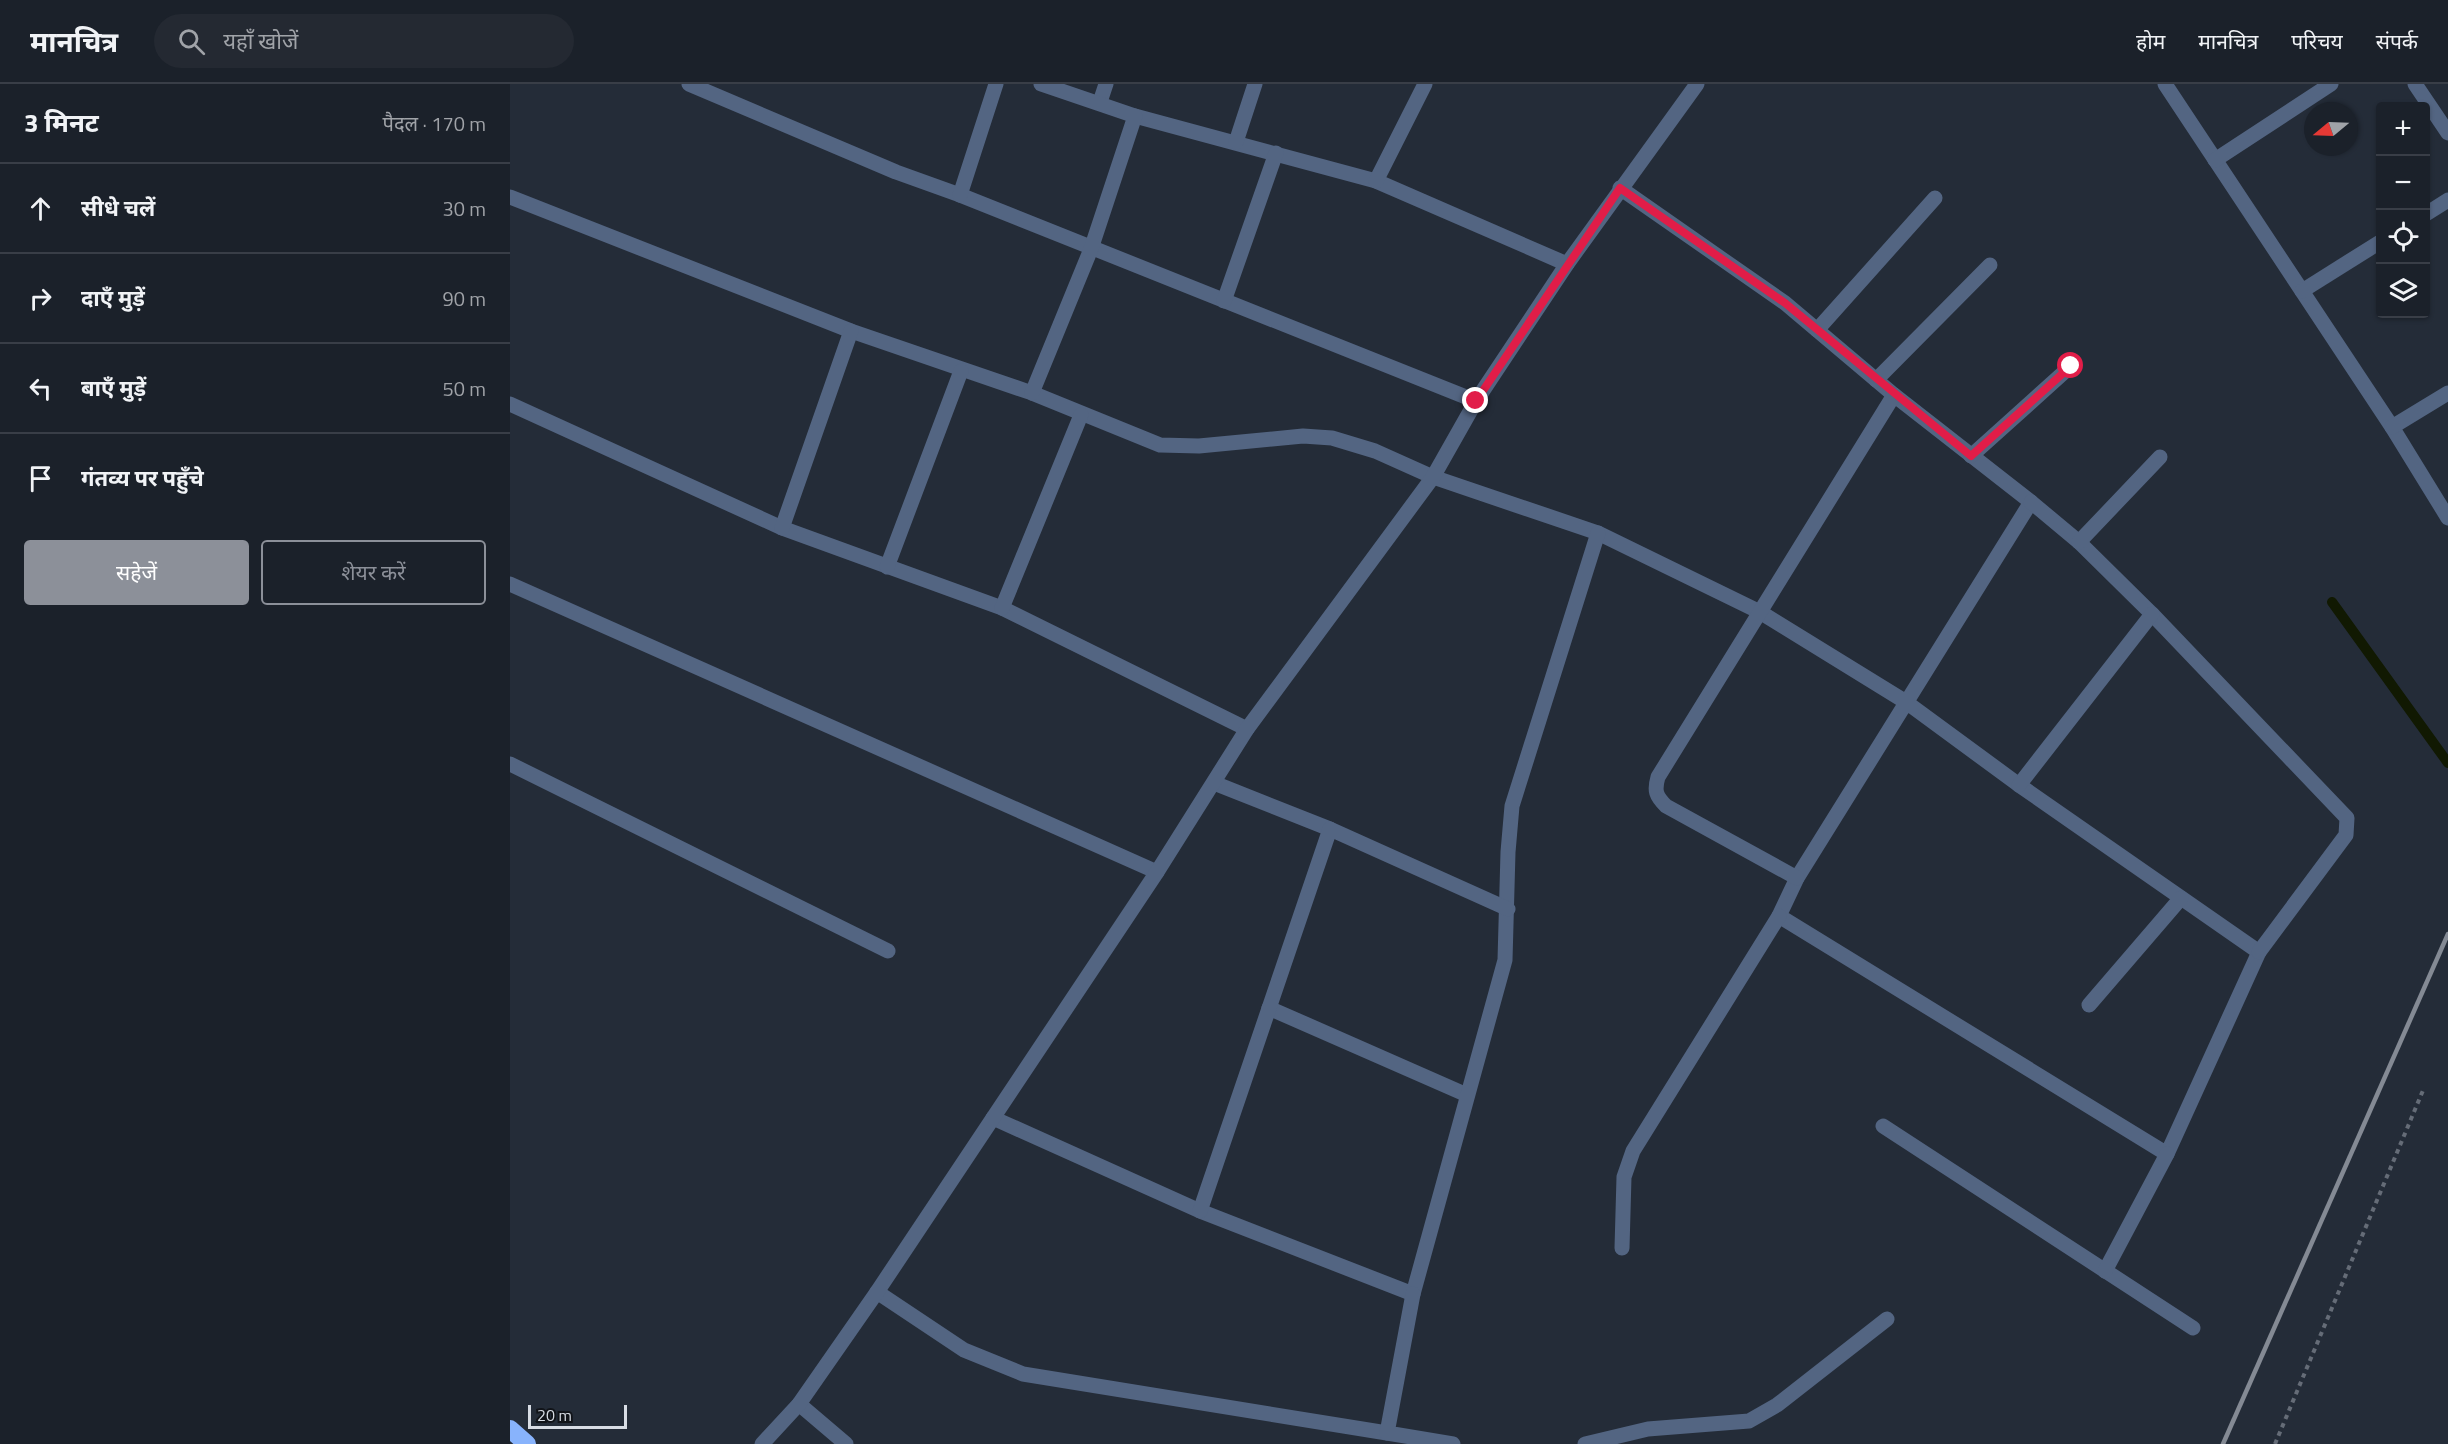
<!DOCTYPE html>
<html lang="hi">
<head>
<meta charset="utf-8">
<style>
	:root { --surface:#1b212a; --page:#242932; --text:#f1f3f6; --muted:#a0a3a8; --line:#393e47; --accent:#8c9099 }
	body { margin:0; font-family:"Titillium Web","Noto Sans Devanagari",sans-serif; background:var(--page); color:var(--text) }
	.controls { position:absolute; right:18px; top:18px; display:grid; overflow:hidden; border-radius:6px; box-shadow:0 2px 4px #0004 }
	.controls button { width:54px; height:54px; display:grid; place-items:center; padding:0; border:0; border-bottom:2px solid var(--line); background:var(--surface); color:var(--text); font:30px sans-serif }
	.compass { position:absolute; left:1794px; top:18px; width:54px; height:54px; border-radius:50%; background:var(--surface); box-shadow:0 2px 4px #0004; rotate:251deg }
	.scale { position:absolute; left:18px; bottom:15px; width:99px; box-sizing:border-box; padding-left:6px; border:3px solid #d8dde5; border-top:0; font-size:16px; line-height:21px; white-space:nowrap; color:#d8dde5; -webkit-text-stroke:4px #111419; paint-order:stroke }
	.stop { position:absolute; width:18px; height:18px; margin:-14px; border:4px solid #e11d48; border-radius:50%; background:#fff }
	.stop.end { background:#e11d48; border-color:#fff; box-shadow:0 2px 6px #0008 }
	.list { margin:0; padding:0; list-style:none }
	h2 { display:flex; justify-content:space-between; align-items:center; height:78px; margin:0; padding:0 24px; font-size:26px }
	h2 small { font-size:20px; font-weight:400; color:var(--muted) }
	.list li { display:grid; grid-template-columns:39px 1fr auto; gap:18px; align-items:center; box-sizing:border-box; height:90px; padding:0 24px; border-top:2px solid var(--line) }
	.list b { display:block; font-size:22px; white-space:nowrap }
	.list em { font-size:20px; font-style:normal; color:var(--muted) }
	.actions { display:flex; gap:12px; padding:18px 24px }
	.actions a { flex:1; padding:14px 0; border:2px solid var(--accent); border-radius:6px; text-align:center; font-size:21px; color:var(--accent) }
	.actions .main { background:var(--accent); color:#fff }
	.icon { flex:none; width:33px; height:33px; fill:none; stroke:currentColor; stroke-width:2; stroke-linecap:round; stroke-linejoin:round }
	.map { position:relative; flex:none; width:1938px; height:1360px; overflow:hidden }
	header { display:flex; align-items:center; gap:36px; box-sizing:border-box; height:84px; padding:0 30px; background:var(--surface); border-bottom:2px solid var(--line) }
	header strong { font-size:28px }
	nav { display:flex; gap:33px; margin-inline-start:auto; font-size:21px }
	.search { width:420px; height:54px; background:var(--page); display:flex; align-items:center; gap:15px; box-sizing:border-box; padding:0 21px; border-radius:33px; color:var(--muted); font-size:22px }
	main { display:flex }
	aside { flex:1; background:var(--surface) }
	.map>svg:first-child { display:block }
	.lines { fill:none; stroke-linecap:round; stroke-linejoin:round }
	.stream { stroke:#111902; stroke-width:10 }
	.path { stroke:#656c77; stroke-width:4; stroke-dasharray:4.5 4.5; stroke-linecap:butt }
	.street { stroke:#536582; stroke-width:15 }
	.highway { stroke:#88b3fc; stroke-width:18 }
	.rail { stroke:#848a94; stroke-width:4.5 }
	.route { stroke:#e11d48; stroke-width:8 }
</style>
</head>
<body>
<header>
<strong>मानचित्र</strong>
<div class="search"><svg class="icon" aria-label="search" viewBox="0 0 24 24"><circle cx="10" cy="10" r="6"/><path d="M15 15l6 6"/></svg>यहाँ खोजें</div>
<nav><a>होम</a><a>मानचित्र</a><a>परिचय</a><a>संपर्क</a></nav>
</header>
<main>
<aside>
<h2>3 मिनट<small>पैदल · 170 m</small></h2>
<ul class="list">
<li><svg class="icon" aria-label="ahead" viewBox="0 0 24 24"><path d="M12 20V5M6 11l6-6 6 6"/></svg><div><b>सीधे चलें</b></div><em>30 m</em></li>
<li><svg class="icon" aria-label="right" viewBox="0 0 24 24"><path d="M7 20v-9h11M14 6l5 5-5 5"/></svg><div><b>दाएँ मुड़ें</b></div><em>90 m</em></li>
<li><svg class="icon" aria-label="left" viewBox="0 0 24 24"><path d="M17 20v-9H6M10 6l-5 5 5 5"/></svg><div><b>बाएँ मुड़ें</b></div><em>50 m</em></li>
<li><svg class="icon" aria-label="arrive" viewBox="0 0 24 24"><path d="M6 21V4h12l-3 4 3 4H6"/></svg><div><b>गंतव्य पर पहुँचे</b></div></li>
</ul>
<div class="actions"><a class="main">सहेजें</a><a>शेयर करें</a></div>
</aside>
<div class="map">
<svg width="1938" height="1360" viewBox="0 0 1938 1360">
	<rect width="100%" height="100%" fill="#242c38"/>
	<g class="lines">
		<!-- stream -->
		<polyline class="stream" points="1822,518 1938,679"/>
		<!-- path -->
		<polyline class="path" points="1765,1360 1914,1004"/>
		<!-- street -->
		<g class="street">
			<polyline points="179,0 386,88 450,111 966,317"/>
			<polyline points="1655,0 1882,343 1938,434"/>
			<polyline points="1905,0 1938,49"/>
			<polyline points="590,18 596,0"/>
			<polyline points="625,32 866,97 1057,180"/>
			<polyline points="726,58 745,0"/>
			<polyline points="1705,76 1821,0"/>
			<polyline points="866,97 915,0"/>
			<polyline points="450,111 486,0"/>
			<polyline points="0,113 341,247 522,309 650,361 689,362 793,352 822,354 865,367 923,393 1088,449 1250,528 1396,618 1509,701 1749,868 1657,1070 1269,832 1287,794 1521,418 1384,311 1275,219 1110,104"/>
			<polyline points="1916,130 1938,116"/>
			<polyline points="1792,207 1870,158"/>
			<polyline points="714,217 766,69"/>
			<polyline points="1307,246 1425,114"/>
			<polyline points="1366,296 1480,181"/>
			<polyline points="522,309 581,165 625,32 531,0"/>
			<polyline points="0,320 272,444 492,524 737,645"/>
			<polyline points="1882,343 1938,309"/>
			<polyline points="1461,372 1561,282"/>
			<polyline points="1521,418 1569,458 1642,530 1837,734 1836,751 1749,868"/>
			<polyline points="272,444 341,247"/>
			<polyline points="1569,458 1650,373"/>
			<polyline points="377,483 451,287"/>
			<polyline points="0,500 647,788"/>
			<polyline points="492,524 571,331"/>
			<polyline points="0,680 378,867"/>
			<polyline points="704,699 820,745"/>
			<polyline points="1509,701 1642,530"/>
			<path d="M1287,794l-131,-72c-10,-10 -12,-15 -8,-29l236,-382"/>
			<polyline points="1579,921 1671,814"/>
			<polyline points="759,924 957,1011"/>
			<polyline points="483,1034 690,1127 903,1210 995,876 998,768 1002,722 1088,449"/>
			<polyline points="1373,1042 1683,1244"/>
			<polyline points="690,1127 820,745 998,825"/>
			<polyline points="1112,1164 1114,1093 1123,1067 1269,832"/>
			<polyline points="1595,1187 1657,1070"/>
			<polyline points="367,1208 454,1266 513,1290 877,1349"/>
			<polyline points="903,1210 877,1349 943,1360"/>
			<polyline points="289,1320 336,1360"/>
			<polyline points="252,1360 289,1320 367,1208 647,788 737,645 923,393 966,317 1057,180 1187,0"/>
			<polyline points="1075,1360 1138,1345 1239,1337 1267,1321 1377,1235"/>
		</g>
		<!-- highway -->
		<polyline class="highway" points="0,1345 17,1360"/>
		<!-- rail -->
		<polyline class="rail" points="1713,1360 1938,850"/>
	</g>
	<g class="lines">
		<!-- route -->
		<polyline class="route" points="966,317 1110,104 1275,219 1461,372 1561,282"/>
	</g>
</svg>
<div class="controls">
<button>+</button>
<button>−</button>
<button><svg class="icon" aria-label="locate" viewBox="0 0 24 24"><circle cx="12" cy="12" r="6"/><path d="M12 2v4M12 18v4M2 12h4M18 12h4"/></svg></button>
<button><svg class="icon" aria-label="layers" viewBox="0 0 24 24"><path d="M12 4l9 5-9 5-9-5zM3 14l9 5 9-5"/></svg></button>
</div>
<svg class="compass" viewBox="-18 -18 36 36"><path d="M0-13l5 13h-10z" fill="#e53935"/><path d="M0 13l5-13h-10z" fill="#a0a3a8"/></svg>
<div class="scale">20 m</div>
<div class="stop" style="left:1561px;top:282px"></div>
<div class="stop end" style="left:966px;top:317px"></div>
</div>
</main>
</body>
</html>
